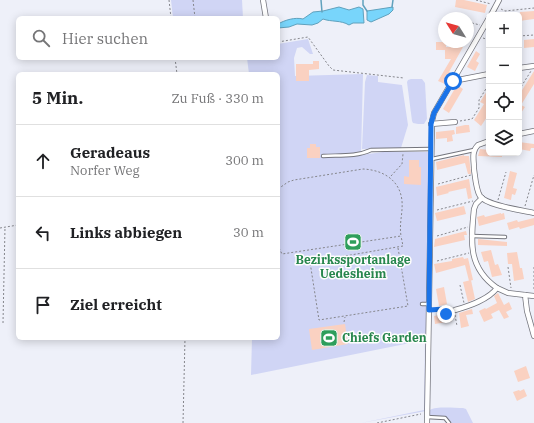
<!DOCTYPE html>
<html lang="de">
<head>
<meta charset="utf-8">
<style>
	:root { --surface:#fff; --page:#f2f2f2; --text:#202124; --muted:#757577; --line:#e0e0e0 }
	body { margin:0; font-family:"IBM Plex Serif",serif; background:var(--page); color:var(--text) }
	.controls { position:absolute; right:12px; top:12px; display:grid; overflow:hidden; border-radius:6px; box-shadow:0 2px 10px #0003 }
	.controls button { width:36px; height:36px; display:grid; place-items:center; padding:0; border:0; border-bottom:1px solid var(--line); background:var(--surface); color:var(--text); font:20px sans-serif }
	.compass { position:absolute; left:438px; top:12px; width:36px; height:36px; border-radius:50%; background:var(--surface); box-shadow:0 2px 10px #0003; rotate:307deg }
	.stop { position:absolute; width:12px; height:12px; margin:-9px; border:3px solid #1a73e8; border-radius:50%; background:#fff }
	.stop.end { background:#1a73e8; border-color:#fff; box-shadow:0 1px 4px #0008 }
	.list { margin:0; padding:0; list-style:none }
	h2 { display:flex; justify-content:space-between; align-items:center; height:52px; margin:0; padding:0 16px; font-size:17px }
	h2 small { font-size:13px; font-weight:400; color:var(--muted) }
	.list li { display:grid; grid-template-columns:26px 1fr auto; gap:12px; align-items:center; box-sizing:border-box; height:72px; padding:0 16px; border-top:1px solid var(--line) }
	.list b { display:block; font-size:15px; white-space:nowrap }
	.list p { margin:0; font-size:13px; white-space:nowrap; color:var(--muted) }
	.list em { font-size:13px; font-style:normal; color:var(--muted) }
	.icon { flex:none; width:22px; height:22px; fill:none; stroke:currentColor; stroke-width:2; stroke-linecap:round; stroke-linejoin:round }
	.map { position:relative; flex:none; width:534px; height:423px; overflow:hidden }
	.search { position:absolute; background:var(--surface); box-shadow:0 2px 10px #0003; left:16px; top:16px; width:264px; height:44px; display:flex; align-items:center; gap:10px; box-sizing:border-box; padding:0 14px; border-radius:6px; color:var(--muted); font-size:15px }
	.panel { position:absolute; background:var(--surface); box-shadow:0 2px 10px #0003; left:16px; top:72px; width:264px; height:268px; border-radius:6px }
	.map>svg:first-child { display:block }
	.green { fill:#d0d5f5 }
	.water { fill:#78d5fb; stroke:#60a1bd }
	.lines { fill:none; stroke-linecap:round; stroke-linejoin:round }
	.stream { stroke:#60a1bd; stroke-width:1.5 }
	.building { fill:#fad1c1 }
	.service-casing { stroke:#74757d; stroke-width:4.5 }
	.minor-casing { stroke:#74757d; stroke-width:6 }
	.path { stroke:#85868c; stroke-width:1; stroke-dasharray:2 2; stroke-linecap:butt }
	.service { stroke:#fff; stroke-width:2.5 }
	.minor { stroke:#fff; stroke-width:4.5 }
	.route { stroke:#1a73e8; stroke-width:5 }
	.labels { text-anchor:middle; stroke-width:3; stroke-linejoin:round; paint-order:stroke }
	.leisure-label { font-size:12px; font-weight:bold; fill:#27864d; stroke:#fdfdfd }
</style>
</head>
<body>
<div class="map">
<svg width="534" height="423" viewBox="0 0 534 423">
	<rect width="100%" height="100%" fill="#eef0f9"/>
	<!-- green -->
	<g class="green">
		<polygon points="171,0 242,0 243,18 173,18"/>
		<polygon points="308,39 313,54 310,54 302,47 297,48 294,58 295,76 363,74 361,155 383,152 429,152 426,411 361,423 424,410 425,340 251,375 252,338 278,338 278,74 249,74 247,58 278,58 278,44"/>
		<polygon points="367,75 378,76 378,82 402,85 408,125 401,148 362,149 365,82"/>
		<polygon points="411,79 422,79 425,83 427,119 424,124 418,124 413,123 412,121 407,82 408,80"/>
		<path d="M429,363h1v47c6,-4 24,-2 33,-2l3,1 7,14h-22l-7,-6 -16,-2z"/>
	</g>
	<!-- water -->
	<g class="water">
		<path d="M339,7l10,3 10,-3 4,2 1,14h-11l-4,2c-8,-5 -18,-3 -26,-6l-5,4 -6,2 -15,-1 -8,3 -11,1v-4c7,-4 17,-7 25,-5l10,-7 10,-1z"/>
		<polygon points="393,7 393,10 389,14 371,22 367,20 367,11"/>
	</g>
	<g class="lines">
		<!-- stream -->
		<g class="stream">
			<polyline points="321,0 322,12"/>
			<polyline points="363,0 363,5 367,11"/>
			<polyline points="392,7 393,0"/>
		</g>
	</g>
	<!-- building -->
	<g class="building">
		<polygon points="456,0 464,0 487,5 485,13 455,7"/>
		<polygon points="534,11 534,19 519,21 520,12"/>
		<polygon points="534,39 534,47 524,48 524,40"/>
		<polygon points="436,42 446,42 446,47 458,47 459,45 463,47 449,72 451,73 445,84 438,81 451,59 445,59 445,50 436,50"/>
		<polygon points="476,51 480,54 476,61 479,63 475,71 467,67"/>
		<polygon points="313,61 319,61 319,69 309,70 309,81 296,81 296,64 313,64"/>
		<polygon points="534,71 534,84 521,105 525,107 519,116 519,95"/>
		<polygon points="457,85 463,89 449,113 443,109"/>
		<polygon points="489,88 489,105 486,110 489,114 481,126 474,120 484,104 480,102"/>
		<polygon points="465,125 469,125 470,132 456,134 456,127"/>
		<polygon points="454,130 455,134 452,135 453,141 447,142 447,138 436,139 436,132"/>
		<polygon points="519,142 534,144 534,148 531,148 530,151 519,149"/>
		<polygon points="310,144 316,144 316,147 320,147 320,158 307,158 307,148 310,148"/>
		<polygon points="480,149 489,150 489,153 502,153 502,157 478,156"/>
		<polygon points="464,155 464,156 469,156 471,174 468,174 465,163 437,170 436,162"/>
		<polygon points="409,160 419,160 419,167 421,167 421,185 404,184 404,176 409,177"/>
		<polygon points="510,171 517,173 513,188 517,189 515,195 512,194 511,200 504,198"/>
		<polygon points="469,179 472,198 468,199 466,188 448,192 449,193 437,196 436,187"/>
		<polygon points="464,206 466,214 437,221 435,213"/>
		<polygon points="501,213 501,214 504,213 505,219 479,226 477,217 484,215 485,217"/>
		<polygon points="534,218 534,225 520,229 519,227 509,230 507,223 517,220 518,222"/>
		<polygon points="466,231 467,235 464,235 465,240 434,247 435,239"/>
		<polygon points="478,239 507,242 507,246 478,245"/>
		<polygon points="491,250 495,265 498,264 502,275 492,277 488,261 484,262 481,252"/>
		<polygon points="517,252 520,268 522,268 524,279 514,281 512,264 508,264 507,253"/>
		<polygon points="463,257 464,259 468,258 473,280 469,281 465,265 436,273 434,264 452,261 452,259"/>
		<polygon points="471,280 475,299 468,302 463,282"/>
		<polygon points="444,287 447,304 439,306 436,289"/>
		<polygon points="498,293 504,305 509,302 512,309 506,312 509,317 504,319 499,310 491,314 493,318 484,322 479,311 485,308 486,309 497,303 494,296"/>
		<polygon points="472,309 473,314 466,315 469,326 461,328 459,313"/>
		<polygon points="451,313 452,321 435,324 434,316"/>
		<polygon points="345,324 348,344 312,350 309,329"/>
		<polygon points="526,366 530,378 518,382 514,371"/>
		<polygon points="524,389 527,396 517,401 513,392 519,390 520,391"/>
	</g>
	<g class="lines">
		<defs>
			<g id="service">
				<path d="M323,156c16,-1 33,1 48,-6l60,-1"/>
				<polyline points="432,159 474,150"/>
				<polyline points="472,236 505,237"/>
				<polyline points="422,304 429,304"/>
				<polyline points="427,417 445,418 449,423"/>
			</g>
			<g id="minor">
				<polyline points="263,0 266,18"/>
				<polyline points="491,15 499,0"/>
				<polyline points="519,68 534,66"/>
				<polyline points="453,81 489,74"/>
				<polyline points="431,124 455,122"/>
				<polyline points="519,134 534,131"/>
				<path d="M489,141l-11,4c-7,7 -4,15 -4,24 1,7 2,21 6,27 7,10 42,14 54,17"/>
				<path d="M482,198l-6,6 -2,5c-3,31 -7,58 23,79"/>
				<polyline points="525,295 534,296"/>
				<path d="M455,310c14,-4 33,-10 42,-22l11,5 17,2 2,16 7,25"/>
				<polyline points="427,423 432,121 434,113 489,18"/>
			</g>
		</defs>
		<!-- service casing -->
		<use href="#service" class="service-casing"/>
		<!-- minor casing -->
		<use href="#minor" class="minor-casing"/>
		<!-- path -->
		<g class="path">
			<polyline points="169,0 171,18"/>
			<polyline points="193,0 195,18"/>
			<polyline points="476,0 491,4"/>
			<polyline points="501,9 505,11 534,8"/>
			<polyline points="468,22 480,25"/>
			<polyline points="519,36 534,35"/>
			<polyline points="483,38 489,40"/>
			<polyline points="278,42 308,37 329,66 333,70 404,78"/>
			<polyline points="175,58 177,74"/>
			<polyline points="176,59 182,58"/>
			<polyline points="519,90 531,71"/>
			<polyline points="460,121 472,119 479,108 479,100 489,84"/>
			<polyline points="391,176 402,164 403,154"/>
			<polyline points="438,184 471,175"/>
			<path d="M278,189l10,-7 6,-2 69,-11c20,1 37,11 39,32 1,12 -3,22 -1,35l-119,18 -4,-8"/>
			<polyline points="498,200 506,172"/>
			<polyline points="525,206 534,175"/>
			<polyline points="437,210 473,201"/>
			<polyline points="0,228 18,225"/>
			<polyline points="437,236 468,227"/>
			<polyline points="398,248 408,306 319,320 310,262 403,246 401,236"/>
			<polyline points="437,261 469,253"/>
			<polyline points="508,267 511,288"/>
			<polyline points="534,267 534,291"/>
			<polyline points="460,285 464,303"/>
			<polyline points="445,309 446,314"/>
			<polyline points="434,310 451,308"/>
			<polyline points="439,310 440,315"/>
			<polyline points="455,315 457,326"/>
			<polyline points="344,322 345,317"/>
			<polyline points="3,323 5,227"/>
			<polyline points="183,423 185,338"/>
			<polyline points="377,423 421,414"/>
		</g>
		<!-- service -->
		<use href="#service" class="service"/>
		<!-- minor -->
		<use href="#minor" class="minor"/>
	</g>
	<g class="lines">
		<!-- route -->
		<polyline class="route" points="446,314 445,309 429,310 431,124 434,113 453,81"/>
	</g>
	<!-- icons -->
	<defs>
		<symbol id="stadium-square" viewBox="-11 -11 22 22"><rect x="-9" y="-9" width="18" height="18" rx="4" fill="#2e9e5b" stroke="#fdfdfd"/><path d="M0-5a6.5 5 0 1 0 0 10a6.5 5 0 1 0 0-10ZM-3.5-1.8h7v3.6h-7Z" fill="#fff"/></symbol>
	</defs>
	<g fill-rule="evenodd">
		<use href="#stadium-square" x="343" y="232" width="20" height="20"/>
		<use href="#stadium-square" x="319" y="328" width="20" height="20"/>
	</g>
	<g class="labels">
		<!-- leisure labels -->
		<g class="leisure-label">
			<text x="353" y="264">Bezirkssportanlage<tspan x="353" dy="14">Uedesheim</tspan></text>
			<text x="342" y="342" text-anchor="start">Chiefs Garden</text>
		</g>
	</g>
</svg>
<div class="controls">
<button>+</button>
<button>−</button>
<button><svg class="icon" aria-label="locate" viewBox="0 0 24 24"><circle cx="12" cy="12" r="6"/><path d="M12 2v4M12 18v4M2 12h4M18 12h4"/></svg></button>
<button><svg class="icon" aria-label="layers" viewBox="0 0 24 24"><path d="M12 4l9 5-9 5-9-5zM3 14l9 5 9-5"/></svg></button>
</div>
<svg class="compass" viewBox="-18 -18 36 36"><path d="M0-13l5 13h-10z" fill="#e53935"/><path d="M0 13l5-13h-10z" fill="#757577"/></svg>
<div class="stop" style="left:453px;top:81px"></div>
<div class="stop end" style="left:446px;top:314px"></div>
<div class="search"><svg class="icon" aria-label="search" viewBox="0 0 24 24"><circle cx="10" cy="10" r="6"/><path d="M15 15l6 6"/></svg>Hier suchen</div>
<section class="panel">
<h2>5 Min.<small>Zu Fuß · 330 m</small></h2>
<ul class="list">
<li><svg class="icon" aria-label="ahead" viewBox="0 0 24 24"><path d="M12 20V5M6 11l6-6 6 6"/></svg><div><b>Geradeaus</b><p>Norfer Weg</p></div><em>300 m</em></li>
<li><svg class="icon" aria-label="left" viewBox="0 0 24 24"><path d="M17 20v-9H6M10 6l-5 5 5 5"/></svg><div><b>Links abbiegen</b></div><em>30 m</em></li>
<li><svg class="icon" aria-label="arrive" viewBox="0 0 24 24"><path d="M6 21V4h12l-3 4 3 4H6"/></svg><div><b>Ziel erreicht</b></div></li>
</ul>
</section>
</div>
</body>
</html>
